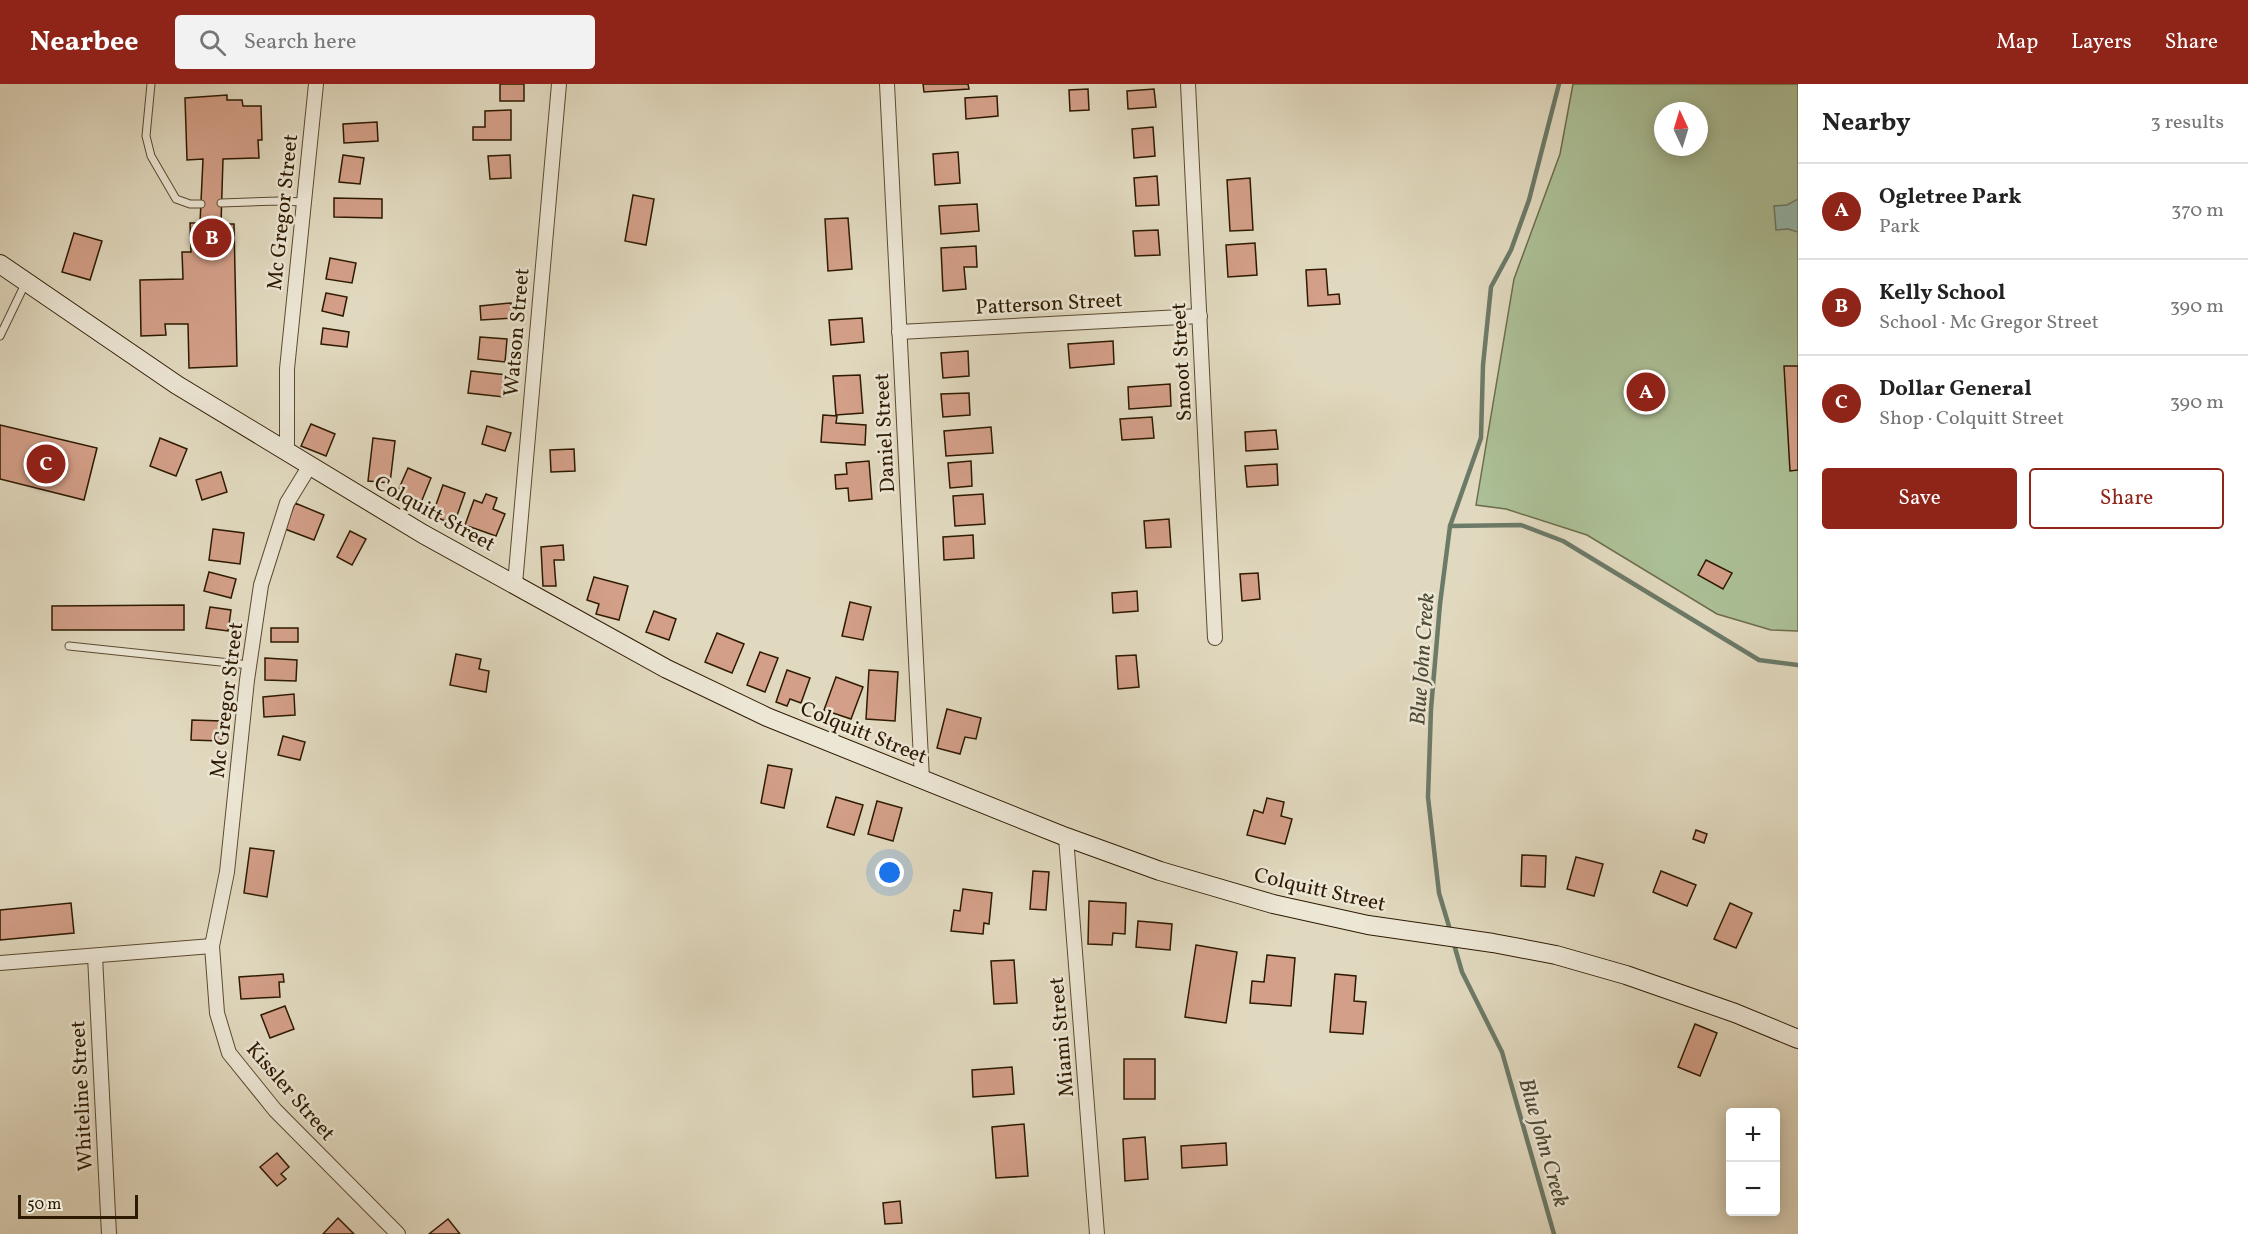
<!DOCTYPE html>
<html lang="en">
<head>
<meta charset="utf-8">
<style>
	:root { --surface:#fff; --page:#f2f2f2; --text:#222; --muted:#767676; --line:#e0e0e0; --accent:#8f2418 }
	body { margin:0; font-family:Vollkorn,serif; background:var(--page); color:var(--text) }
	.controls { position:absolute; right:18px; bottom:18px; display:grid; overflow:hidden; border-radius:6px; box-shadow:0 3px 15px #0003 }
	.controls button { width:54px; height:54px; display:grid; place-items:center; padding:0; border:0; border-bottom:2px solid var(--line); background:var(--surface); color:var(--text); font:30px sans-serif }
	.compass { position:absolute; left:1654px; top:18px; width:54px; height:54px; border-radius:50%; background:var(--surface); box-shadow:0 3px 15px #0003; rotate:356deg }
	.scale { position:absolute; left:18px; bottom:15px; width:120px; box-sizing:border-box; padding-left:6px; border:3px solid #2e1a00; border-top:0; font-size:16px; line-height:21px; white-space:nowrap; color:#2e1a00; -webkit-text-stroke:4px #ece6d5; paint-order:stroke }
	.you { position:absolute; left:890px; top:789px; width:21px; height:21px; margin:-15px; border:4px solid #fff; border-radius:50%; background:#1a73e8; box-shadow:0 0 0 9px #1a73e833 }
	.badge { display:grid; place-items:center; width:39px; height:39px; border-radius:50%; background:var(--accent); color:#fff; font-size:20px; font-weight:700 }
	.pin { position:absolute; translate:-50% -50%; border:3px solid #fff; box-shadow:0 2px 6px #0006 }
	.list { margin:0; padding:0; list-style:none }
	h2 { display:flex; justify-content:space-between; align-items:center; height:78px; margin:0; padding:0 24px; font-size:26px }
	h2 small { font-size:20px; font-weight:400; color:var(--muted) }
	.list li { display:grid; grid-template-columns:39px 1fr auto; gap:18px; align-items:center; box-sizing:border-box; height:96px; padding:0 24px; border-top:2px solid var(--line) }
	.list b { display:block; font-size:22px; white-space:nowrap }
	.list p { margin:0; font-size:20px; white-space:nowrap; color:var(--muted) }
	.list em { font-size:20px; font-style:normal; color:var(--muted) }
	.actions { display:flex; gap:12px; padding:18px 24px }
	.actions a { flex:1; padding:14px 0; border:2px solid var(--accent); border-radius:6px; text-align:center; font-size:21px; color:var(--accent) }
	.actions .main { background:var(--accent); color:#fff }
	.icon { flex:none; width:33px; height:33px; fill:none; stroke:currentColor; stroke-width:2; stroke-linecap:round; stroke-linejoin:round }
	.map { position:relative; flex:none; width:1798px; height:1150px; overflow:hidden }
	header { display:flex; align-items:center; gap:36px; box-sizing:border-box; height:84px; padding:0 30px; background:var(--accent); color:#fff }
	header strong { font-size:28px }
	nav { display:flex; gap:33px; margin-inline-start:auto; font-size:21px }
	.search { width:420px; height:54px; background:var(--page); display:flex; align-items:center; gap:15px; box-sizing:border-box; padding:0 21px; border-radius:6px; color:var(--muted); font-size:22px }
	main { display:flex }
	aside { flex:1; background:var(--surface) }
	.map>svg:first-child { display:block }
	.green { fill:#acc097; stroke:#6d6d4c; stroke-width:1.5; fill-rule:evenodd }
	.water { fill:#95baae; stroke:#6c7a68; stroke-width:1.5 }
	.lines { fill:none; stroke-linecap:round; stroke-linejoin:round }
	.stream { stroke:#6c7a68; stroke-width:4.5 }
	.building { fill:#d39f88; stroke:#2e1a00; stroke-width:1.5 }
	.lane-casing { stroke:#5b4a30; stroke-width:9 }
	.street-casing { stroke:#5b4a30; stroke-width:16 }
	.secondary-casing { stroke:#2e1a00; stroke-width:20 }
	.lane { stroke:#ece6d5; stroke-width:7 }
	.street { stroke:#ece6d5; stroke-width:14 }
	.secondary { stroke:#ece6d5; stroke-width:18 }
	.labels { text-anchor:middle; stroke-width:5; stroke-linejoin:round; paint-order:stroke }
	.street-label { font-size:21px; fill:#2e1a00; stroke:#ece6d5 }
	.water-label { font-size:22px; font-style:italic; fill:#4d4a34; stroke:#ece6d5 }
</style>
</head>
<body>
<header>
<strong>Nearbee</strong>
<div class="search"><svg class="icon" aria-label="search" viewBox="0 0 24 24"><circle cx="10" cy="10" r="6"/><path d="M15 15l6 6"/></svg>Search here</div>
<nav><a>Map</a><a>Layers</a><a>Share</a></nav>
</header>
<main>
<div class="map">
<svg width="1798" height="1150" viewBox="0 0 1798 1150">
	<rect width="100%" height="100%" fill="#e1d9bf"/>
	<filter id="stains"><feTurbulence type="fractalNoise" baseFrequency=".00333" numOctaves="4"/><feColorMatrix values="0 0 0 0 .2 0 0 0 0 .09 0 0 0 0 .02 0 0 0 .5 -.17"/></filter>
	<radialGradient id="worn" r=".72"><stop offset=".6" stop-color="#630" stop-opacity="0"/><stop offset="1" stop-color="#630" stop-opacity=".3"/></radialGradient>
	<!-- green -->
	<path class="green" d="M1573,0h225v547l-27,-1 -54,-16 -130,-79 -81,-26 -30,-4 38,-226 46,-125zM1663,27h36v36h-36z"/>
	<!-- water -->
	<polygon class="water" points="1798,115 1798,148 1788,145 1776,146 1774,122 1787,121"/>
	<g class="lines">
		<!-- stream -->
		<g class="stream">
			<polyline points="1450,442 1521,441 1563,457 1759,576 1798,581"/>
			<polyline points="1451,849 1439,809 1428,713 1431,625 1440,520 1450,442 1481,354 1483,281 1491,203 1511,166 1529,116 1559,0"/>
			<polyline points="1453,857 1462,888 1502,968 1554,1150"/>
		</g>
	</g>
	<!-- building -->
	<g class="building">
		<rect x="500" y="0" width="24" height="17"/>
		<polygon points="923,0 968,0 969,5 924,8"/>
		<polygon points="1088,5 1089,26 1070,27 1069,6"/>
		<polygon points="1154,5 1156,23 1128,25 1127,7"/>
		<polygon points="227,11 227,16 242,16 243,22 261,22 262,56 258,56 259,74 223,75 221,140 234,140 237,282 189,284 188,240 165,240 166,251 141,252 140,196 183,195 182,168 191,168 190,139 200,139 203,75 187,76 185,14"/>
		<polygon points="997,12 998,32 966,35 965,14"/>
		<polygon points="511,26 511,56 473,56 473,43 485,43 485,27"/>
		<polygon points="377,38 378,57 344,59 343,40"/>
		<polygon points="1153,43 1155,72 1134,74 1132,45"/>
		<polygon points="958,68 960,99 935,101 933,70"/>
		<polygon points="343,71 364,74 360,100 339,98"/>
		<polygon points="510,71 511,94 490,95 488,72"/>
		<polygon points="1157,92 1159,121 1136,122 1134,94"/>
		<polygon points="1250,94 1253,146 1230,147 1227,96"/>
		<polygon points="633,111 654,115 646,161 625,157"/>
		<polygon points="334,114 382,115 382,134 334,133"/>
		<polygon points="977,120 979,147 941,150 939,122"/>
		<polygon points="848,134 852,185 828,187 825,135"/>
		<polygon points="1158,146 1160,171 1135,172 1133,147"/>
		<polygon points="74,149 102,157 90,196 62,188"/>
		<polygon points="1255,159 1257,191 1228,193 1226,161"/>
		<polygon points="976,162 977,183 964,183 966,205 943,207 941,164"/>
		<polygon points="330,174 356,179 352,199 326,195"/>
		<polygon points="1326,185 1328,211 1339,210 1340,220 1308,222 1306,186"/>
		<polygon points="326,209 347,213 343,232 322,227"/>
		<polygon points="511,219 512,234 481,236 480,222"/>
		<polygon points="862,234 864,258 831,261 829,236"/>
		<polygon points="323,244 349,248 347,263 321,260"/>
		<polygon points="480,253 507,255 505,278 478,275"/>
		<polygon points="1113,257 1114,280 1070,284 1068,260"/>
		<polygon points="968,267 969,292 943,294 941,269"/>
		<polygon points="1784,282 1798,282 1798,386 1790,387"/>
		<polygon points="471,287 507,291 504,313 468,309"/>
		<polygon points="860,291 863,329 836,331 833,292"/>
		<polygon points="1170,300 1171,322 1129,325 1128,303"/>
		<polygon points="969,309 970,331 943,333 941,310"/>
		<polygon points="823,331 837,332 836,339 866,341 865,361 821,358"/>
		<polygon points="1152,333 1154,354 1122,356 1120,335"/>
		<polygon points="311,340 335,350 326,372 301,362"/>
		<polygon points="0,341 97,364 84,416 0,395"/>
		<polygon points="487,342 511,349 505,367 482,360"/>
		<polygon points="991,343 993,369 946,372 944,347"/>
		<polygon points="1276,346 1278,365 1246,367 1245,348"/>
		<polygon points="160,354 187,365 176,392 150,382"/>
		<polygon points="373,354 395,357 390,399 368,397"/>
		<polygon points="574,365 575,387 551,388 550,366"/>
		<polygon points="869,377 872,415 849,417 848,404 836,405 835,391 847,390 846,379"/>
		<polygon points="971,377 972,402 950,404 948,379"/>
		<polygon points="1277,380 1278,401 1247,403 1245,382"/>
		<polygon points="408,384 431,394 420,421 396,411"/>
		<polygon points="221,388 227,408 202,416 196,396"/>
		<polygon points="443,401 465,409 454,440 432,432"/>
		<polygon points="486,410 497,414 493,425 505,430 496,452 465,441 474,416 482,419"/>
		<polygon points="983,410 985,440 955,442 953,412"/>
		<polygon points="295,419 324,431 314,456 285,445"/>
		<polygon points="1169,435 1171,463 1146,464 1144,437"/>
		<polygon points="213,445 244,449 240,480 209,476"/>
		<polygon points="350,447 366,455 352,481 337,473"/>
		<polygon points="973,451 974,474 944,476 943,453"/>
		<polygon points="563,461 564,476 554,476 556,502 543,502 541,463"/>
		<polygon points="1706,476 1732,489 1723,505 1698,491"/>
		<polygon points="209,488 236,495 231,514 204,507"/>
		<polygon points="1258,489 1260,515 1242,517 1240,490"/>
		<polygon points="594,493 628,502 619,536 596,530 599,520 587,516"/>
		<polygon points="1137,507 1138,527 1113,529 1112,509"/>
		<polygon points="850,518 871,523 863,556 842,552"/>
		<polygon points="184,521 184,546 52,546 52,522"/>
		<polygon points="210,523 231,526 228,547 206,544"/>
		<polygon points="654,527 676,535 669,556 646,548"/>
		<rect x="271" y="544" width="27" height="14"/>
		<polygon points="717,549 744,560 732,589 705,578"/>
		<polygon points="760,568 778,574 765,608 747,601"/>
		<polygon points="456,570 481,575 479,585 489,587 486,608 450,601"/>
		<polygon points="1136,571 1139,603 1118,605 1116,572"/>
		<polygon points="265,574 297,576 296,597 265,596"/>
		<polygon points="787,586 810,594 801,619 790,615 787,622 776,618"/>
		<polygon points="869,586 898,588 895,637 866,635"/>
		<polygon points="836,593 863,603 851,635 824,626"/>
		<polygon points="294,610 295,631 264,633 263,613"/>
		<polygon points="947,625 981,634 976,655 965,653 960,670 937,664"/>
		<polygon points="192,636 222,637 221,657 191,656"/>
		<polygon points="283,652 305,658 300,676 278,671"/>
		<polygon points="768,681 792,685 784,724 761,719"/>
		<polygon points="836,713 863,721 854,751 827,743"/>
		<polygon points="1267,714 1284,718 1281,732 1292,735 1285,760 1247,751 1254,726 1263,729"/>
		<polygon points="877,717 902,724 893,757 868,750"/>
		<polygon points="1696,746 1707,750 1704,759 1693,755"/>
		<polygon points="250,764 274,767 267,813 244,809"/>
		<polygon points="1522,771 1546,772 1545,803 1521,802"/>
		<polygon points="1576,773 1603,780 1594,812 1567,805"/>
		<polygon points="1033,787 1049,788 1046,826 1030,825"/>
		<polygon points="1661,787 1696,801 1687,822 1653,808"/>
		<polygon points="963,805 992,809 989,840 984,839 983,850 951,847 954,826 960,827"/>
		<polygon points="1089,817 1126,819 1125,850 1113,849 1112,861 1088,860"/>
		<polygon points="71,819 74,849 0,856 0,826"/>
		<polygon points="1730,819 1752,829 1736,864 1714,855"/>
		<polygon points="1138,837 1172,840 1170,866 1136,863"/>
		<polygon points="1196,861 1237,868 1226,939 1185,933"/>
		<polygon points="1267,871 1295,874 1291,922 1250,919 1252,897 1264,898"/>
		<polygon points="1014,876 1017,919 994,920 991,877"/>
		<polygon points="283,890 284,898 279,898 280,913 241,915 239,893"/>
		<polygon points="1335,890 1356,892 1354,917 1366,918 1363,950 1330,948"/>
		<polygon points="285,922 294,945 270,954 261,931"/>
		<polygon points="1695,940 1717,949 1700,992 1678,983"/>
		<rect x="1124" y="975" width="31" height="40"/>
		<polygon points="1012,983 1014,1010 973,1013 972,986"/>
		<polygon points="1024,1040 1028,1092 996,1094 992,1043"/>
		<polygon points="1145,1053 1148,1095 1125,1097 1123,1055"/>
		<polygon points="1226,1059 1227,1081 1182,1084 1181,1062"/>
		<polygon points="277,1069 289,1083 281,1090 286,1095 277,1102 260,1083"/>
		<polygon points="900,1117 902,1139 885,1140 883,1119"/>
		<polygon points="338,1134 354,1150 323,1150"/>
		<polygon points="448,1135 460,1150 429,1150"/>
	</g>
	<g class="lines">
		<defs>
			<g id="lane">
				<polyline points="151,0 146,52 151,72 176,115 190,120 201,120"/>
				<polyline points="221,119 279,117 304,118"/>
				<polyline points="0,252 26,198"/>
				<polyline points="69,562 249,581"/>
			</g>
			<g id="street">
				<polyline points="887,0 922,695"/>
				<polyline points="1188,0 1215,554"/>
				<polyline points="899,248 1200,232"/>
				<polyline points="287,368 287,285 316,0"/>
				<polyline points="309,383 287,419 261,501 247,596 227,788 212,862 217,929 229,969 275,1026 398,1150"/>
				<polyline points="515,500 559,0"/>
				<polyline points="1066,753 1097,1150"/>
				<polyline points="95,872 109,1150"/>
				<polyline points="0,879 212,862"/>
			</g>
			<polyline id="secondary" points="0,180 177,301 423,450 667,585 767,633 1066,753 1160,787 1273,820 1368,841 1493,859 1556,871 1626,891 1735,929 1798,955"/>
		</defs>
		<!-- lane casing -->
		<use href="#lane" class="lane-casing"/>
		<!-- street casing -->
		<use href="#street" class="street-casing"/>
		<!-- secondary casing -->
		<use href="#secondary" class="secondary-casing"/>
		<!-- lane -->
		<use href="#lane" class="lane"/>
		<!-- street -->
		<use href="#street" class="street"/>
		<!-- secondary -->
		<use href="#secondary" class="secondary"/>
	</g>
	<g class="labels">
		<!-- street labels -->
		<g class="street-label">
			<text transform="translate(282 128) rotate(-84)" y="7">Mc Gregor Street</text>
			<text transform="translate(1049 219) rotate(-3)" y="7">Patterson Street</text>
			<text transform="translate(516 248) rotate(-85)" y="7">Watson Street</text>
			<text transform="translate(1181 278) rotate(-93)" y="7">Smoot Street</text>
			<text transform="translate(884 349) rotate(-93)" y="7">Daniel Street</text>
			<text transform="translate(435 429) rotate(29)" y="7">Colquitt Street</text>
			<text transform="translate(226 616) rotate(-83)" y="7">Mc Gregor Street</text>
			<text transform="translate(864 648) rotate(22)" y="7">Colquitt Street</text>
			<text transform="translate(1320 805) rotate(13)" y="7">Colquitt Street</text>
			<text transform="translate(1061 953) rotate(-95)" y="7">Miami Street</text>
			<text transform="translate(291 1007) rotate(49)" y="7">Kissler Street</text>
			<text transform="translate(81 1012) rotate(-93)" y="7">Whiteline Street</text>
		</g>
		<!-- water labels -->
		<g class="water-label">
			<text transform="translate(1421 575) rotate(-86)" y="8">Blue John Creek</text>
			<text transform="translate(1545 1058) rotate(74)" y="8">Blue John Creek</text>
		</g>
	</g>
	<rect width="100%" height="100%" filter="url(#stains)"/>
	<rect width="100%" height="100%" fill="url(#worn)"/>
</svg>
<div class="controls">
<button>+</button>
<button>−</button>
</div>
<svg class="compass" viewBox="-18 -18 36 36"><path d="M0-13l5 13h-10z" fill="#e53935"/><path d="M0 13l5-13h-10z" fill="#767676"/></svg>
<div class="scale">50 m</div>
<div class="you"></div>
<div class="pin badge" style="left:1646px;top:308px">A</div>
<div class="pin badge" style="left:212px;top:154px">B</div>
<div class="pin badge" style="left:46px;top:380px">C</div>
</div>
<aside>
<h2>Nearby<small>3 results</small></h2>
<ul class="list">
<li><span class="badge">A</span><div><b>Ogletree Park</b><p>Park</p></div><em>370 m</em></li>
<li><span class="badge">B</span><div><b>Kelly School</b><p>School · Mc Gregor Street</p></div><em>390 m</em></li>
<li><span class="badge">C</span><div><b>Dollar General</b><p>Shop · Colquitt Street</p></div><em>390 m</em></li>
</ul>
<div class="actions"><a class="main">Save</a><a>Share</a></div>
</aside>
</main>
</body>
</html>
